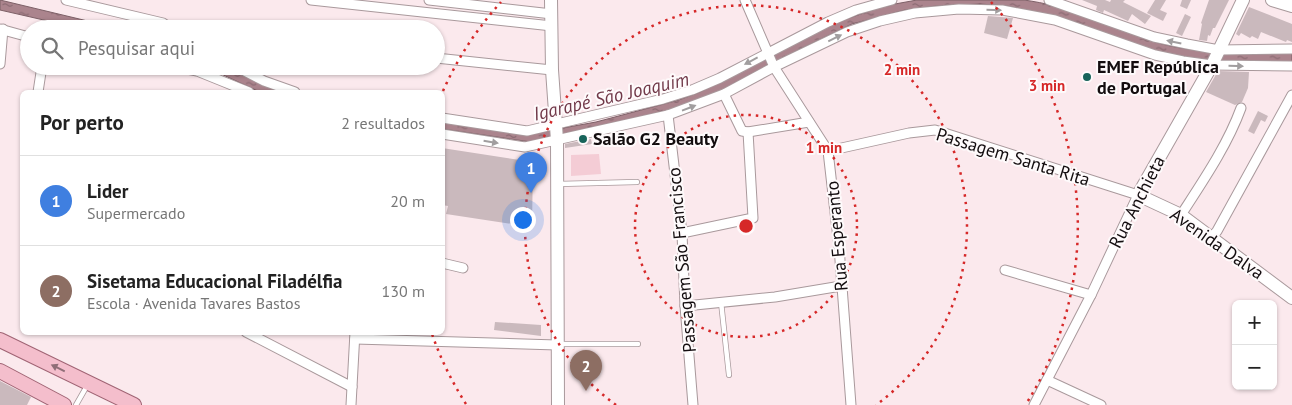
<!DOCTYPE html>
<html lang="pt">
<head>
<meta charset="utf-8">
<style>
	:root { --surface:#fff; --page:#f2f2f2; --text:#222; --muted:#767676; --line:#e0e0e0; --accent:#111827 }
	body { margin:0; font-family:"PT Sans",sans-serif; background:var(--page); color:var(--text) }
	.controls { position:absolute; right:15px; bottom:15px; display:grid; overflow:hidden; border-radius:8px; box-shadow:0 1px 4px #0004 }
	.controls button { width:45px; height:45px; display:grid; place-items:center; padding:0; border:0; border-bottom:1px solid var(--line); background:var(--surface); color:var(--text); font:25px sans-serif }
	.you { position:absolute; left:522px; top:219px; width:18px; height:18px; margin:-12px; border:4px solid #fff; border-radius:50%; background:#1a73e8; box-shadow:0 0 0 8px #1a73e833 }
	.badge { display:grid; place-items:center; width:32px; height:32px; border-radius:50%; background:var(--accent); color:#fff; font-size:16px; font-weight:700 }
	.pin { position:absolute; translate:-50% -41px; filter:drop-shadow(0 1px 2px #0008) }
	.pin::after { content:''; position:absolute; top:26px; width:18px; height:15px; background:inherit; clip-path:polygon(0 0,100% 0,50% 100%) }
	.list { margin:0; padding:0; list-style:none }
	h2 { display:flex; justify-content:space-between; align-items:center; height:65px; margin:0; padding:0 20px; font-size:21px }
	h2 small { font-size:16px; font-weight:400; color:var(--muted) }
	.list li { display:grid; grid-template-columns:32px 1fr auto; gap:15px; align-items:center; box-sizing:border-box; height:90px; padding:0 20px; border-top:1px solid var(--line) }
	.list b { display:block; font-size:19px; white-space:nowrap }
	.list p { margin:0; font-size:16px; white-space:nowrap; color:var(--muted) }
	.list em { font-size:16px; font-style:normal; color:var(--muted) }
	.icon { flex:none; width:28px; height:28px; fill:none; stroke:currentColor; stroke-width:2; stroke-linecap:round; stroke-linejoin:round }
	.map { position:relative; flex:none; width:1292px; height:405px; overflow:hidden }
	.search { position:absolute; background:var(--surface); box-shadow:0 1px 4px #0004; left:20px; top:20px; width:425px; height:55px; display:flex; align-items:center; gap:12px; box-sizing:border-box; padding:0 18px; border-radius:28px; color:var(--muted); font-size:19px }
	.panel { position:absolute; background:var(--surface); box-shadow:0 1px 4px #0004; left:20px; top:90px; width:425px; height:245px; border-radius:8px }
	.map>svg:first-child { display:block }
	.pitch { fill:#f4ccd5 }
	.water { fill:url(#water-ripples); stroke:#7d6067 }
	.building { fill:#cab9bd }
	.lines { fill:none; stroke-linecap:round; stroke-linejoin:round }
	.lane-casing { stroke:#a9999c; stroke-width:6 }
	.street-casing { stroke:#a9999c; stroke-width:11 }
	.secondary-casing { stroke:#a9999c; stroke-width:14 }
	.primary-casing { stroke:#a06474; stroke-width:16 }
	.lane { stroke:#fff; stroke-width:4.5 }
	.street { stroke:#fff; stroke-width:9 }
	.secondary { stroke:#fff; stroke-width:12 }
	.primary { stroke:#f4becc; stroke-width:14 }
	.oneway { fill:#a19e9f }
	.oneway2 { fill:#8f6e77 }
	.ring { fill:none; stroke:#d62828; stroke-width:2.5; stroke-dasharray:2.5 5 }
	.poi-dot { fill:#18635a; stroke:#fefafb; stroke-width:2 }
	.labels { text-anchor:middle; stroke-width:4; stroke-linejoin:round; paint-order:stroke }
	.poi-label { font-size:18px; font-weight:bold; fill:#130d0f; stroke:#fefafb; text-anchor:start }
	.street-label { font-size:18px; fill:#130d0f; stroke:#fefafb }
	.water-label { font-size:19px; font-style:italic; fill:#713949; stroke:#fefafb }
	.centre { fill:#d62828; stroke:#fefafb; stroke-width:2.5 }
	.ring-label { font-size:15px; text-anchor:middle; font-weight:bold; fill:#d62828; stroke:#fefafb; stroke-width:4; stroke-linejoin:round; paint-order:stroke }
</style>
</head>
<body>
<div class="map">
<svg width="1292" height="405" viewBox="0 0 1292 405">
	<defs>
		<pattern id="water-ripples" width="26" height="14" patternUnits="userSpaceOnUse" patternTransform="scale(1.25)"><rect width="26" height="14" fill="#ab848d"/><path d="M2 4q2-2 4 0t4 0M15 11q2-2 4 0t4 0" fill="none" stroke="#8a6a72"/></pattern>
	</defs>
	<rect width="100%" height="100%" fill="#fbe9ed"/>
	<!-- pitch -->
	<polygon class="pitch" points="599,154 601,174 571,176 571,155"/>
	<!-- water -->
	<g class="water">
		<polygon points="0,0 121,29 83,29 0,10"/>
		<path d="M917,0h107c21,3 42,8 63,16 25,9 49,21 75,28 42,11 87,8 130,9v10l-92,-3 -43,-8 -94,-34 -56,-12 -27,-2 -44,2 -31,4 -53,14 -54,26 -71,38 -57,24 -139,30 -88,-13 -1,-9 88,14 66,-12 83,-22 21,-8 135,-69 49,-17z"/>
		<polygon points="204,66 225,66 265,85 285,92 260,92"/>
	</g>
	<!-- building -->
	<g class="building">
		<polygon points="1082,0 1105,0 1110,2 1111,0 1125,0 1123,2 1151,16 1145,24 1132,14 1128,21 1104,10 1103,13 1096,10 1097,6"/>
		<polygon points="1155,0 1166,0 1160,10 1167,13 1163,21 1147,13"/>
		<polygon points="1182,0 1191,0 1187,9 1180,6"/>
		<polygon points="1209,0 1229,0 1215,28 1213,28 1210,36 1208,35 1207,41 1199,40 1202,24 1201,23"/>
		<polygon points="1249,7 1292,24 1292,42 1287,40 1286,42 1261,32 1258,39 1252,36 1250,38 1241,33 1239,36 1236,34"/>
		<polygon points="1185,14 1191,17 1182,36 1176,33"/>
		<polygon points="988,16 1013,18 1007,39 984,33"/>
		<polygon points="1218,71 1249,72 1248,88 1242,102 1235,105 1206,92"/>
		<polygon points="1258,111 1268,116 1265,122 1261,120 1254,134 1248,131"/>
		<polygon points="591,139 592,144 565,148 565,144"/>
		<polygon points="442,148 533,162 532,227 446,214 448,206 442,205"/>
		<polygon points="495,322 541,325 541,336 494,330"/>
		<polygon points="0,381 31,397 27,405 0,405"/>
	</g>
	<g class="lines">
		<defs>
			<g id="lane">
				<polyline points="558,184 637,182"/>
				<polyline points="721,302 729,375"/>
				<polyline points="559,344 638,344"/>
				<polyline points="76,405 88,384"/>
			</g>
			<g id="street">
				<polyline points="66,0 163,23 172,29"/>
				<polyline points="311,0 552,26"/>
				<polyline points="429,0 552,14"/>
				<polyline points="745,0 774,67 828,151 839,247 851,405"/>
				<polyline points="1049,0 1154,37 1187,44 1219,50 1292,49"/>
				<polyline points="0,29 29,37"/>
				<polyline points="436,58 552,70"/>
				<polyline points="0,64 3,29"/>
				<polyline points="172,66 197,71 249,92"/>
				<polyline points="235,66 264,81 295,92"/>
				<polyline points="38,92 42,66"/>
				<polyline points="724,94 742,131 748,132 809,122"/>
				<polyline points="668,115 682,233 685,306 693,405"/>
				<polyline points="442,118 527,131 663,99 692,90 720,78 828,22 856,10 892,0"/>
				<polyline points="442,134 525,147 668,115 724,94 774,67 847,32 880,21 915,13 959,9 1002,10 1055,20 1155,55 1183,61 1212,65 1292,66"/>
				<polyline points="828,151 909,133 935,130 1138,195 1091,295 1034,405"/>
				<path d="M1181,215c22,-34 46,-69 60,-107"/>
				<polyline points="682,233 753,218 748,132"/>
				<polyline points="1212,237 1217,231 1292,95"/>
				<polyline points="442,263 463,268"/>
				<polyline points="1005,270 1091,295"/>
				<polyline points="685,306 775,297 841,286"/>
				<polyline points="246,332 352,387"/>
				<polyline points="355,339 557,345"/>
				<polyline points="1047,380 1101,405"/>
				<polyline points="351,405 355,332"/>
			</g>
			<g id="secondary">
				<polyline points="551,0 552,70 557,140 558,405"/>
				<polyline points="1243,0 1212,65 1138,195 1181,215 1292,298"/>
				<polyline points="1272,0 1292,6"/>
			</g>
			<g id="primary">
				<polyline points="0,340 134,405"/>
				<polyline points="0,371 64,405"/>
			</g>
		</defs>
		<!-- lane casing -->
		<use href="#lane" class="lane-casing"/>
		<!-- street casing -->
		<use href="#street" class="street-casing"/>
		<!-- secondary casing -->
		<use href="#secondary" class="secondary-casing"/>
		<!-- primary casing -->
		<use href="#primary" class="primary-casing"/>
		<!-- lane -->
		<use href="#lane" class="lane"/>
		<!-- street -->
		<use href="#street" class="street"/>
		<!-- secondary -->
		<use href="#secondary" class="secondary"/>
		<!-- primary -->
		<use href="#primary" class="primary"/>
	</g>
	<!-- one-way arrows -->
	<defs><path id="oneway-solid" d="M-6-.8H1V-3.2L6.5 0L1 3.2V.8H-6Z" transform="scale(1.25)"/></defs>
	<g class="oneway">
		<use href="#oneway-solid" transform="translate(994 10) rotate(1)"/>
		<use href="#oneway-solid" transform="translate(835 38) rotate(-26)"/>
		<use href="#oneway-solid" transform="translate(1174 42) rotate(-168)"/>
		<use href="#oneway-solid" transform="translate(751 61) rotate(152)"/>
		<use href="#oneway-solid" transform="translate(1236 66) rotate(2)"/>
		<use href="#oneway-solid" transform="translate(689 108) rotate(-21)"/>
		<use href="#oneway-solid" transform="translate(491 142) rotate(9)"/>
	</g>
	<use class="oneway2" href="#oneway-solid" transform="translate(58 368) rotate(-154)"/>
	<!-- distance rings -->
	<g class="ring">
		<circle cx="746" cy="226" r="111"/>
		<path d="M616 405A221 221 0 1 1 876 405"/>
		<path d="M466 404A332 332 0 0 1 432 334M443 91A332 332 0 0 1 501 2M991 2A332 332 0 0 1 1026 404"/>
	</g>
	<!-- markers -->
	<g class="poi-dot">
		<circle cx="1087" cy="77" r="5"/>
		<circle cx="583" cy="139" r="5"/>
	</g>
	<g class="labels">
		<!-- poi labels -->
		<g class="poi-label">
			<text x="1097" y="73">EMEF República<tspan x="1097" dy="21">de Portugal</tspan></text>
			<text x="593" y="145">Salão G2 Beauty</text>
		</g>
		<!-- street labels -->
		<g class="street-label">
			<text transform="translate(1013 157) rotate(17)" y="6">Passagem Santa Rita</text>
			<text transform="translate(1137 202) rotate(-63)" y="6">Rua Anchieta</text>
			<text transform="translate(837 236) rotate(-95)" y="6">Rua Esperanto</text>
			<text transform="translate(1217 244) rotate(35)" y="6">Avenida Dalva</text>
			<text transform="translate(682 260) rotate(-95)" y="6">Passagem São Francisco</text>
		</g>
		<!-- water labels -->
		<g class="water-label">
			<text transform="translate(611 96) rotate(-13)" y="7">Igarapé São Joaquim</text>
		</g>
	</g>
	<circle cx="746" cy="226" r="8" class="centre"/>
	<g class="ring-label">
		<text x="902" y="75">2 min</text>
		<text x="1047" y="91">3 min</text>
		<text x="824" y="153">1 min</text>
	</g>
</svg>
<div class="controls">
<button>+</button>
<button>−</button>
</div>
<div class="you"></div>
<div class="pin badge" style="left:531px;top:193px;background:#3f7fe0">1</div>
<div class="pin badge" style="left:586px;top:391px;background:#8d6e63">2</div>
<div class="search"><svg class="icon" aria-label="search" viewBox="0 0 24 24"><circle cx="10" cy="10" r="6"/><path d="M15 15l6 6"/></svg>Pesquisar aqui</div>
<section class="panel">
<h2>Por perto<small>2 resultados</small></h2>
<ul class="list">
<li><span class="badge" style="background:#3f7fe0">1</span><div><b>Lider</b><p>Supermercado</p></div><em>20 m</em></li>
<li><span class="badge" style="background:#8d6e63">2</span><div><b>Sisetama Educacional Filadélfia</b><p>Escola · Avenida Tavares Bastos</p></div><em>130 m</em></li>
</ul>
</section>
</div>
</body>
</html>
